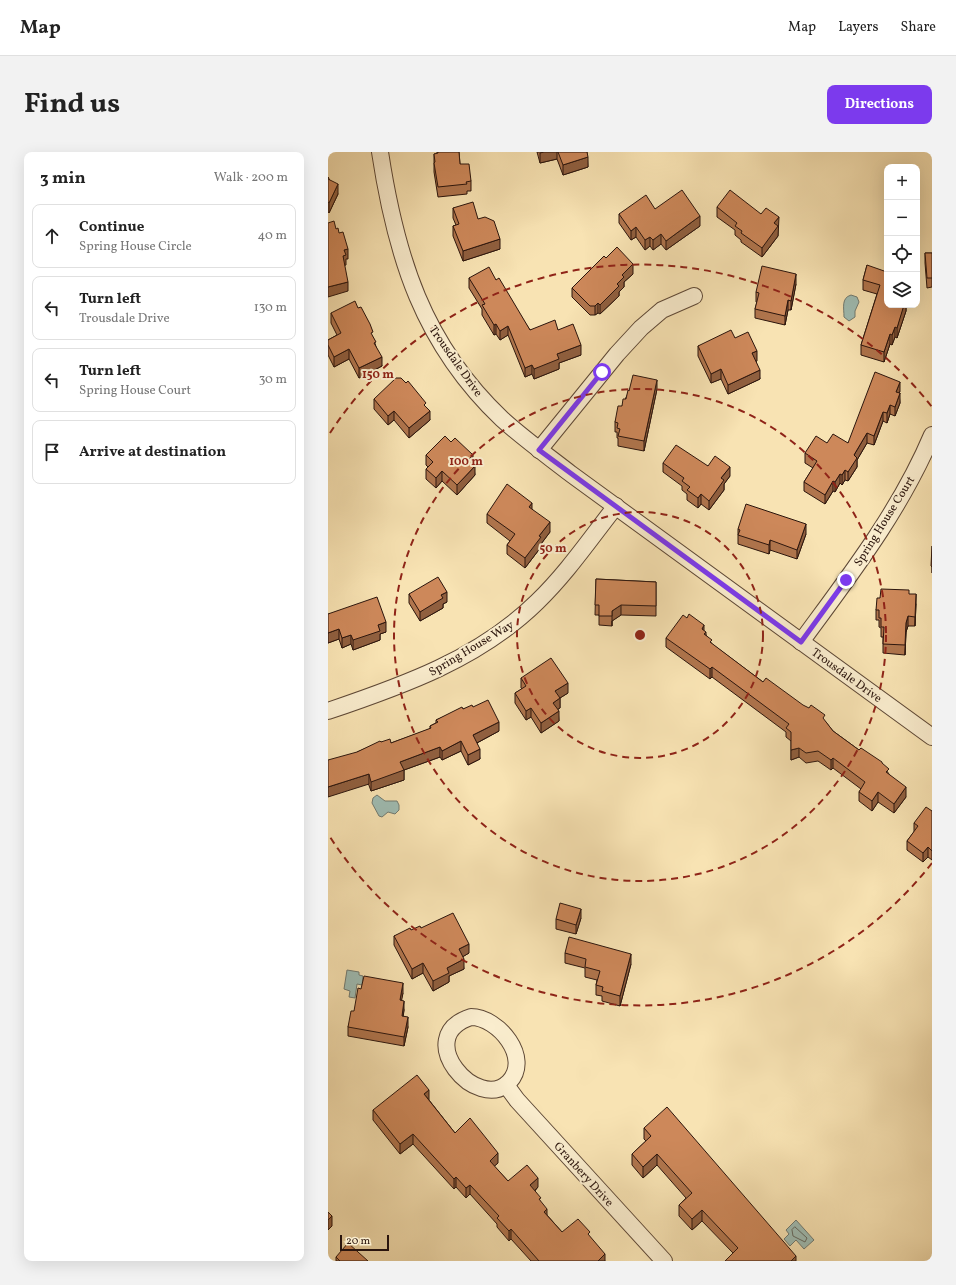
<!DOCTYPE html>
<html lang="en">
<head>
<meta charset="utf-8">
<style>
	:root { --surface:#fff; --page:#f2f2f2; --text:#222; --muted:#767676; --line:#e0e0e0; --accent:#7c3aed }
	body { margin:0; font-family:Vollkorn,serif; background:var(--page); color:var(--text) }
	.controls { position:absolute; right:12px; top:12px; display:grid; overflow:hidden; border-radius:8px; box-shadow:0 4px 16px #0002 }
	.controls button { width:36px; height:36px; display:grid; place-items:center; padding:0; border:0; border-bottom:1px solid var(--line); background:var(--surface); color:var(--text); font:20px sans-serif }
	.scale { position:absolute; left:12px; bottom:10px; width:49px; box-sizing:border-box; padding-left:4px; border:2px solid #2b150d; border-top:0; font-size:11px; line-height:14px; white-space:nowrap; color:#2b150d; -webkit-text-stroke:3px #faedce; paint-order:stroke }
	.stop { position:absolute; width:12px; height:12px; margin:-9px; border:3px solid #7c3aed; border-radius:50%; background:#fff }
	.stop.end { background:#7c3aed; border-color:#fff; box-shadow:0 1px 4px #0008 }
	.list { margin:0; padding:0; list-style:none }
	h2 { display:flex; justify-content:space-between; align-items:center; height:52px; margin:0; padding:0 16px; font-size:17px }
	h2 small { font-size:13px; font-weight:400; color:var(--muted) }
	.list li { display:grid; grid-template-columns:26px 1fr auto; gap:12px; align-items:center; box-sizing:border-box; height:64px; margin:0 8px 8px; padding:0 8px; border:1px solid var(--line); border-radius:8px }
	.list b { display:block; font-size:15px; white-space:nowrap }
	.list p { margin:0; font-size:13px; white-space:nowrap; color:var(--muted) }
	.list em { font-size:13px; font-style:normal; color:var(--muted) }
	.icon { flex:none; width:22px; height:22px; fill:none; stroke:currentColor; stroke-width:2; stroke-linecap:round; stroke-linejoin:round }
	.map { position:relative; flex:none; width:604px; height:1109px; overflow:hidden; border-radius:8px }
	header { display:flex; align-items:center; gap:24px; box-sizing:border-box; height:56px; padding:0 20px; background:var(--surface); border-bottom:1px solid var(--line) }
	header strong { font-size:19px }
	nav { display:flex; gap:22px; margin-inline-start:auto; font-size:14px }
	.intro { display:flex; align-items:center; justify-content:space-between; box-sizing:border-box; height:96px; padding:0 24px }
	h1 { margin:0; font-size:28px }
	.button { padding:10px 18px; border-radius:8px; background:var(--accent); color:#fff; font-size:14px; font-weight:700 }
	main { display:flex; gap:24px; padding:0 24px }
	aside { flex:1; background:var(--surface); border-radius:8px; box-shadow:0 4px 16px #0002 }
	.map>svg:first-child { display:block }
	.water { fill:#9fbdb4; stroke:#717a71 }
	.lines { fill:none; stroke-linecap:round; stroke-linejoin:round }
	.shore { stroke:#656960; stroke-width:1 }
	.minor-casing { stroke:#5e4836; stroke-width:18 }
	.minor { stroke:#faedce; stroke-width:16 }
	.wall { fill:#b0754d; stroke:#2b150d }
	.shaded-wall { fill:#905f3f; stroke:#2b150d }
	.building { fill:#cd885a; stroke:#2b150d }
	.route { stroke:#7c3aed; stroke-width:5 }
	.ring { fill:none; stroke:#8f2418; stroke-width:2; stroke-dasharray:7 5 }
	.labels { text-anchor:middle; stroke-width:4; stroke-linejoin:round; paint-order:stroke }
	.street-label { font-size:12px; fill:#2b150d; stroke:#faedce }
	.centre { fill:#8f2418; stroke:#faedce; stroke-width:2 }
	.ring-label { font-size:12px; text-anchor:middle; font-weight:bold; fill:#8f2418; stroke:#faedce; stroke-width:4; stroke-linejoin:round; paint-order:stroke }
</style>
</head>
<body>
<header>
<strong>Map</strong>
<nav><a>Map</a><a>Layers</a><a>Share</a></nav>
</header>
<div class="intro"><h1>Find us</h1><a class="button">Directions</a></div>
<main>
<aside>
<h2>3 min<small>Walk · 200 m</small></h2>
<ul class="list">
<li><svg class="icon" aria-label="ahead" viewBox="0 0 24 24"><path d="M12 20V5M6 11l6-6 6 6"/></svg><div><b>Continue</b><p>Spring House Circle</p></div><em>40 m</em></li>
<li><svg class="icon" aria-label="left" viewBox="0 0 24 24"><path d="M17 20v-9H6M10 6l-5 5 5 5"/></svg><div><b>Turn left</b><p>Trousdale Drive</p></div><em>130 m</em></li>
<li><svg class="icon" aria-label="left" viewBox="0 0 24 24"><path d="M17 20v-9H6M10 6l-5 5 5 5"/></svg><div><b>Turn left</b><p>Spring House Court</p></div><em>30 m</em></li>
<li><svg class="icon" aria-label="arrive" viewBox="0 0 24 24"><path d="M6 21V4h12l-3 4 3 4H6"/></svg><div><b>Arrive at destination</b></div></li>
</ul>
</aside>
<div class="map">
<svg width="604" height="1109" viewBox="0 0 604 1109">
	<rect width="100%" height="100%" fill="#f8e3b3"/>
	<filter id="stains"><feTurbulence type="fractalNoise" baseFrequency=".005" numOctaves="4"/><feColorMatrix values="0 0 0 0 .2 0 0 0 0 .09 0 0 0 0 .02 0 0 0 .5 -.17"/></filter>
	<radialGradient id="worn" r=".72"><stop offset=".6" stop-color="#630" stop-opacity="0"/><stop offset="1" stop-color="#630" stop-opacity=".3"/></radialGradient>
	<!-- water -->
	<g class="water">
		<path d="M523,143l6,2 2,5 -4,9v6l-6,4 -5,-4c0,-9 -3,-19 7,-22z"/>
		<polygon points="49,643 57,649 69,649 71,653 71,658 67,662 60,660 54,665 51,664 44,651 45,646"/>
		<polygon points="19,818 31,820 31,823 35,824 34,833 29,832 27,846 21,845 22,839 16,837"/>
		<polygon points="468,1068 486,1088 476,1097 468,1088 462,1094 456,1087 461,1082 458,1078"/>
	</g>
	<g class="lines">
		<!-- shore -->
		<polygon class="shore" points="467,1075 479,1086 477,1090 465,1084 464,1078"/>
		<defs>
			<g id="minor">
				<path d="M52,0c16,105 43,192 122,267 22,20 46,37 69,55l361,263"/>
				<polyline points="211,298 289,202 313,176 334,158 366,144"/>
				<path d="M473,490c49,-67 99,-131 131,-207"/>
				<path d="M0,559c74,-25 151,-52 209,-109 30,-29 53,-63 79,-96"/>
				<path d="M143,865c27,0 61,41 38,65 -31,32 -99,-45 -38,-65z"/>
				<polyline points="178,933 189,948 336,1109"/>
			</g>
		</defs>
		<!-- minor casing -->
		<use href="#minor" class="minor-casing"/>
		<!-- minor -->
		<use href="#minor" class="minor"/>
	</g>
	<!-- wall -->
	<g class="wall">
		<polygon points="109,0 131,0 132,12 143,29 143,39 139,39 139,42 110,45 106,20 106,2 109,2"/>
		<polygon points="209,0 259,0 260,15 235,23 229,7 212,11"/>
		<polygon points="0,25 10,42 1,61 0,60"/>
		<polygon points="389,55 451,75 450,76 450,84 434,105 413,90 413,88 407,83 407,78 389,65"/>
		<polygon points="125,56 150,67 172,97 135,109 125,84 125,74 128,73 125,66"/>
		<polygon points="327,57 372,74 338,98 333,92 325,98 322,94 317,98 308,85 303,88 291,71 291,62"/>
		<polygon points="597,101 604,101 604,135 599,136 597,111"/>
		<polygon points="278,106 305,122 296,130 296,135 291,140 291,144 272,162 270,161 267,163 262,163 244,145 244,136"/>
		<polygon points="539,113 578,153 578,159 569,186 567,185 564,193 562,192 556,210 533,203 533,193 549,142 535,138 535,128"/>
		<polygon points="141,126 168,128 202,178 230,178 253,203 231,211 231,217 206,227 204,222 197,225 180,183 172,188 168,182 166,183 154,163 154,157 141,136"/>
		<polygon points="468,132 463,158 460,158 457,173 427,166 427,157 429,150 428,150 428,140"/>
		<polygon points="3,161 45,185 54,214 31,226 21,207 6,215 0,203 0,188 9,183 3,171"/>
		<polygon points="407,186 429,209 428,209 432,227 400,242 393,227 383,231 370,204 370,194"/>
		<polygon points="329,237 316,299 290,294 290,286 289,286 289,280 287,280 287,270 294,254 301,239"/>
		<polygon points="572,239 571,241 572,251 567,264 562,262 559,271 555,269 546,293 539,291 529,308 529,315 520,329 517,328 514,333 512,331 507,340 505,339 497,352 476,339 476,330 485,316 477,311 477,301 499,291 520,291"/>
		<polygon points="46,247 98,255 102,268 81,286 66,268 60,273 46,257"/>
		<polygon points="98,303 145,311 147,323 129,343 114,329 108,336 98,327 98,317 100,315 98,313"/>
		<polygon points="335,311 380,314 402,324 396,332 396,338 381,358 373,352 370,356 359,348 359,342 354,338 354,334 335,320"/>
		<polygon points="204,357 222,380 213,392 213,395 197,416 179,402 179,393 182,389 159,371 159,362"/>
		<polygon points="410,377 478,382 469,407 442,398 441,402 410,392"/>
		<polygon points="604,394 604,421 604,415 603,414"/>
		<polygon points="268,427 328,430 328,464 293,463 284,469 284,474 271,473 271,463 267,463"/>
		<polygon points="81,442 119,450 115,452 115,456 92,469 81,451"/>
		<polygon points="581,442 588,452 587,474 580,474 578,480 577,503 555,501 555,485 553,485 553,476 551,475 551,468 548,468 548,458 552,446"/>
		<polygon points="0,462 58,480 52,482 52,488 25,498 23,492 14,496 11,487 0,491"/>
		<polygon points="359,466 376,479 378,483 384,492 435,530 497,569 505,579 531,598 554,612 561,622 578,645 566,661 550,650 544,659 531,649 531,640 533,637 505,616 503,618 490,609 478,611 471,605 463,608 463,589 458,585 458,580 384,525 382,527 338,495 338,486"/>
		<polygon points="193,526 240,541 232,546 232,556 230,557 231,569 213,581 203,565 198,568 187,551 187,541 194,537 193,536"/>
		<polygon points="145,555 171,579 149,591 152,607 140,613 133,599 114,608 112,605 76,618 76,628 43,639 29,600 53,590 63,591 102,577 102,574 108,571 108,568 135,557"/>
		<polygon points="604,659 604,708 600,705 595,710 579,698 579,689 586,680 586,671"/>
		<polygon points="253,766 248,782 228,777 228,767"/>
		<polygon points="93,776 141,801 134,805 136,817 121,824 121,830 105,839 95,821 84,827 66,793 66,784"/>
		<polygon points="237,801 303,812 292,854 274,849 274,844 268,843 268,833 269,828 257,825 257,816 237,811"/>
		<polygon points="75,841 73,848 76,858 75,864 80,875 76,894 20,884 20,875 26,859"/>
		<polygon points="101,948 127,981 170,1011 166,1014 180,1029 210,1035 207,1039 219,1063 234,1080 262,1085 277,1109 203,1109 183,1087 181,1089 169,1075 169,1072 142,1042 138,1046 128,1035 126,1037 85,992 72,1002 45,968 45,958"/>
		<polygon points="316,976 468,1109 405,1101 374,1069 364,1078 351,1064 351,1053 358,1046 329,1013 315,1026 304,1013 304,1002 318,989 316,987"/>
		<polygon points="8,1105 40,1109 8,1109"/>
	</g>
	<!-- shaded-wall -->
	<g class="shaded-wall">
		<polygon points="216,0 229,0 229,7 212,11 212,1"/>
		<polygon points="260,5 260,15 235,23 235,13"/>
		<polygon points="10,32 10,42 1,61 1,51"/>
		<polygon points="372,64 372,74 338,98 338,89"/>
		<polygon points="451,65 450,84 434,105 434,96 446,71"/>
		<polygon points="308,75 308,85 303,88 303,79"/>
		<polygon points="333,82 333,92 325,98 325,88"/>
		<polygon points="322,85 322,94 317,98 317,88"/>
		<polygon points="172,87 172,97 135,109 135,99"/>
		<polygon points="20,97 20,107 18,107 18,113 15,114 15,104 16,98"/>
		<polygon points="305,112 305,122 296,130 296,135 291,140 291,144 272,162 272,153 289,132 294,123"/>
		<polygon points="468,122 468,132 463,158 463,149"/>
		<polygon points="20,130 20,139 0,145 0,135"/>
		<polygon points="460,148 460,158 457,173 457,164"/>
		<polygon points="270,151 270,161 267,163 267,154"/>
		<polygon points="575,153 578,153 578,159 569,186 569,176"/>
		<polygon points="168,172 168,182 166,183 166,173"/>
		<polygon points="180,174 180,183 172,188 172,179"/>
		<polygon points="567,175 567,185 564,193 564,183"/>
		<polygon points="562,182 562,192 556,210 556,200"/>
		<polygon points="253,193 253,203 231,211 231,217 206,227 206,217 229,202"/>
		<polygon points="21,197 21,207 6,215 6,205"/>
		<polygon points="429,199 429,209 424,211 424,201"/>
		<polygon points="54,205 54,214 31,226 31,216"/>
		<polygon points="204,213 204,222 197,225 197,216"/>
		<polygon points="393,217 393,227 383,231 383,222"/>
		<polygon points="432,218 432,227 400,242 400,233"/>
		<polygon points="329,228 329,237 316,299 316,289"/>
		<polygon points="572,230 572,239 568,249 568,240"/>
		<polygon points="572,241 572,251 567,264 567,255"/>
		<polygon points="562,253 562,262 559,271 559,261"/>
		<polygon points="66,259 66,268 60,273 60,264"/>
		<polygon points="102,259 102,268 81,286 81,276"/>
		<polygon points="555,260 555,269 546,293 546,284"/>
		<polygon points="539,281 539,291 529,308 529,315 520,329 520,320 526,303"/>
		<polygon points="145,303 145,313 141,307"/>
		<polygon points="147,314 147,323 129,343 129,333"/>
		<polygon points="402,315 402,324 396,332 396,338 381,358 381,349 393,326"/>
		<polygon points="517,318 517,328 514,333 514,323"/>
		<polygon points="114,319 114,329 108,336 108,326"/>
		<polygon points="512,322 512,331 507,340 507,330"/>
		<polygon points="505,329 505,339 497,352 497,343"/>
		<polygon points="373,342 373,352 370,356 370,346"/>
		<polygon points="204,351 204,361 201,355"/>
		<polygon points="222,370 222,380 213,392 213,395 197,416 197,406 211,384"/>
		<polygon points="478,372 478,382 469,407 469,398"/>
		<polygon points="442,388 442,398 441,402 441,393"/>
		<polygon points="119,440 119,450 115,452 115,456 92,469 92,460 113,443"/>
		<polygon points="588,442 588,452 587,474 587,465"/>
		<polygon points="293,453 293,463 284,469 284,474 284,459"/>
		<polygon points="580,464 580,474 578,480 577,503 578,471"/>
		<polygon points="58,470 58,480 52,482 52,488 25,498 25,488 50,473"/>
		<polygon points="376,473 376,482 378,480 378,490 374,477"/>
		<polygon points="11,477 11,487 0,491 0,481"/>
		<polygon points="23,483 23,492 14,496 14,486"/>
		<polygon points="384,515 384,525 382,527 382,517"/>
		<polygon points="240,531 240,541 227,549 227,539"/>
		<polygon points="232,546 232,556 225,560 225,551"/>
		<polygon points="203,556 203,565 198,568 198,559"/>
		<polygon points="231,559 231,569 213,581 213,571"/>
		<polygon points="171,570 171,579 145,593 145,583"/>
		<polygon points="133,589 133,599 114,608 114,599"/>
		<polygon points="112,595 112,605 76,618 76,628 43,639 43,630 72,610"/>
		<polygon points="471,596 471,605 463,608 463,598"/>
		<polygon points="152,597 152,607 140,613 140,603"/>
		<polygon points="505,606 505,616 503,618 503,608"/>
		<polygon points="41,622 41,632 0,645 0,635"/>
		<polygon points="578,635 578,645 566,661 566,652"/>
		<polygon points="550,640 550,650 544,659 544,649"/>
		<polygon points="600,695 600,705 595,710 595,701"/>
		<polygon points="253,757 253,766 248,782 248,773"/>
		<polygon points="141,792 141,801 131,807 131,797"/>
		<polygon points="303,802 303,812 292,854 292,844"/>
		<polygon points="136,807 136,817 121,824 121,830 105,839 105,829 119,816"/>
		<polygon points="95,811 95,821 84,827 84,817"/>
		<polygon points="75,831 75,841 72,857 72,848"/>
		<polygon points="76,849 76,858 74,874 74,864"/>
		<polygon points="80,865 80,875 76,894 76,885"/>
		<polygon points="101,938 101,948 96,942"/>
		<polygon points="85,982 85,992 72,1002 72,992"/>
		<polygon points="170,1001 170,1011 162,1018 162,1009"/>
		<polygon points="329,1002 329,1013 315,1026 315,1015"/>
		<polygon points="128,1025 128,1035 126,1037 126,1027"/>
		<polygon points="210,1026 210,1035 202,1043 202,1033"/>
		<polygon points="142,1033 142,1042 138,1046 138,1036"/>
		<polygon points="219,1057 219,1066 216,1060"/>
		<polygon points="374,1058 374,1069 364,1078 364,1067"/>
		<polygon points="4,1064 4,1074 0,1078 0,1068"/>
		<polygon points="183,1077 183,1087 181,1089 181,1079"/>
		<polygon points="277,1102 277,1109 270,1109"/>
		<polygon points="468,1104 468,1109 463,1109"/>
	</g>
	<!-- building -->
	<g class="building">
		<polygon points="110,0 131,0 132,12 141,12 143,29 138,30 139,32 110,35 106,11 107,10 106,2 110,1"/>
		<polygon points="230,0 259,0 260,5 235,13"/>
		<polygon points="0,25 1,26 0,27 10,32 1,51 0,50"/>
		<polygon points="354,38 372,64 338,89 333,82 325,88 322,85 317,88 308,75 303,79 291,62 318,43 327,57"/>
		<polygon points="402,38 433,62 438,56 451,65 446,71 450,74 434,96 413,81 414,79 407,74 409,71 389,55"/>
		<polygon points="145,50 150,67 157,65 166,69 172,87 135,99 125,74 131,72 125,56"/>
		<polygon points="6,69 8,77 10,76 11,81 15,80 20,97 16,98 18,103 15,104 20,130 0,135 0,71"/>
		<polygon points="289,95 305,112 294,123 296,125 289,132 291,134 272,153 270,151 267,154 262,154 244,136 276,104 278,106"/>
		<polygon points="597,101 604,101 604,126 599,126"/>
		<polygon points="539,113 559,120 559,153 576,153 569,176 567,175 564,183 562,182 556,200 533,193 552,133 535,128"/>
		<polygon points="434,114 468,122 463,149 460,148 457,164 427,157 431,141 428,140"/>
		<polygon points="161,115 168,128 171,126 202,178 227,168 230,178 245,172 253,193 229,202 231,207 206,217 204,213 197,216 180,174 172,179 168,172 166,173 154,153 157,152 141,126"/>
		<polygon points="27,149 30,156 33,155 42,172 45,180 43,181 48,190 46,191 54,205 31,216 21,197 6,205 0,193 0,188 13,181 3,161"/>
		<polygon points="403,178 407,186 420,180 429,199 424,201 432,218 400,233 393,217 383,222 370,194"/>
		<polygon points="547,220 572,230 568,240 572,241 567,255 562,253 559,261 555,260 546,284 539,281 526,303 529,306 520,320 517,318 514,323 512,322 507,330 505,329 497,343 476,330 489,309 477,301 488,284 499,291 505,282 520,291"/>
		<polygon points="305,223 329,228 316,289 290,284 292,277 289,276 290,271 287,270 290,254 294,254 295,247 298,247 300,238 301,239"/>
		<polygon points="68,226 73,226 78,231 80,229 98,251 96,253 102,259 81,276 66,259 60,264 46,247"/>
		<polygon points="117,284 123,290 127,286 145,303 141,307 147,314 129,333 114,319 108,326 98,317 105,310 98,303"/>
		<polygon points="348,293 380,314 387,304 402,315 393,326 396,328 381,349 373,342 370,346 359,338 362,335 354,329 356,326 335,311"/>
		<polygon points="179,332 204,351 201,355 222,370 211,384 213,385 197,406 179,393 187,382 159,362"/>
		<polygon points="418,352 478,372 469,398 442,388 441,393 410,383 412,378 410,377"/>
		<polygon points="110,425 119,440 113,443 115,446 92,460 81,442"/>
		<polygon points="268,427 328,430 328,454 293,453 284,459 284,464 271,464 271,453 267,453"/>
		<polygon points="553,437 581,438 581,442 588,442 587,465 580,464 578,471 577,493 555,492 556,475 553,475 553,466 551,466 551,458 548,458 549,446 552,446"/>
		<polygon points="49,445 58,470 50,473 52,479 25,488 23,483 14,486 11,477 0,481 0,462"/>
		<polygon points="361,462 376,473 374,477 378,480 376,482 384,488 382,490 435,530 438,526 475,553 481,556 483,553 497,563 495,566 505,579 531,598 533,596 554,610 554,611 561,617 558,620 578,635 566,652 550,640 544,649 531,640 537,630 505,606 503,608 490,599 478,601 471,596 463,598 463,580 458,576 461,572 384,515 382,517 338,486 355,463 359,466"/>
		<polygon points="223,506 240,531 227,539 232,546 225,551 231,559 213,571 203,556 198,559 187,541 198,534 193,526"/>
		<polygon points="160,548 171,570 145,583 152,597 140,603 133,589 114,599 112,595 72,610 76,618 43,630 41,622 0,635 0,608 29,600 52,589 53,590 62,587 63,591 103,576 102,574 110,570 108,568 134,555 135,557 144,553 145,555"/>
		<polygon points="598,655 604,659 604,699 600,695 595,701 579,689 590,674 586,671"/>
		<polygon points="232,751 253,757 248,773 228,767"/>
		<polygon points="125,761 141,792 131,797 136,807 119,816 121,821 105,829 95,811 84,817 66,784 82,776 83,778 92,774 93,776"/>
		<polygon points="241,785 303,802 292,844 274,839 275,835 268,833 272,819 257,815 258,807 237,801"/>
		<polygon points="36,824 75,831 72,848 76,849 74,864 80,865 76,885 20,875 23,859 26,859 30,836 33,837"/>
		<polygon points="89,923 101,938 96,942 127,981 142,966 170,1001 162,1009 180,1029 199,1013 210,1026 202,1033 213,1046 211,1047 219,1057 216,1060 234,1080 250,1067 262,1080 260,1082 277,1102 270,1109 211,1109 183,1077 181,1079 169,1066 171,1064 142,1033 138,1036 128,1025 126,1027 85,982 72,992 45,958"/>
		<polygon points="339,955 468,1104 463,1109 397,1109 410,1096 374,1058 364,1067 351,1053 364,1041 329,1002 315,1015 304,1002 323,984 316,976"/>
		<polygon points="0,1060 4,1064 0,1068"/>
		<polygon points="20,1091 40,1109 12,1109 8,1105"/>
	</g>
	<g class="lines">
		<!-- route -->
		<polyline class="route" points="274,220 211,298 473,490 518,428"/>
	</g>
	<!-- distance rings -->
	<g class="ring">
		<circle cx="312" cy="483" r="123"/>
		<circle cx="312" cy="483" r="246"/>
		<path d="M604 711A370 370 0 0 1 2 685M2 281A370 370 0 0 1 604 255"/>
	</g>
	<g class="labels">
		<!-- street labels -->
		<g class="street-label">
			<text transform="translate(128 209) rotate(55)" y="4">Trousdale Drive</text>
			<text transform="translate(556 369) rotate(-58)" y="4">Spring House Court</text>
			<text transform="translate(143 496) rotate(-31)" y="4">Spring House Way</text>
			<text transform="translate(519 523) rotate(36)" y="4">Trousdale Drive</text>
			<text transform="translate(256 1022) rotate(48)" y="4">Granbery Drive</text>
		</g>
	</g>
	<circle cx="312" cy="483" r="6" class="centre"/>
	<g class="ring-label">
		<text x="50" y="226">150 m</text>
		<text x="138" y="313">100 m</text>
		<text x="225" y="400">50 m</text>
	</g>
	<rect width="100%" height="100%" filter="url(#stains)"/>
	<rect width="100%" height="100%" fill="url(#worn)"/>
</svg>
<div class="controls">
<button>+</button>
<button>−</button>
<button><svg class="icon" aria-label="locate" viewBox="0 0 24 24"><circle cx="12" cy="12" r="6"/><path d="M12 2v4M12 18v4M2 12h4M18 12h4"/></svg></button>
<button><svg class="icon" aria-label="layers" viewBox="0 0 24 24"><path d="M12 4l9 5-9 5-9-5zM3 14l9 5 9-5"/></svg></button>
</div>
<div class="scale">20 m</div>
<div class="stop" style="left:274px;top:220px"></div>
<div class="stop end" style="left:518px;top:428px"></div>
</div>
</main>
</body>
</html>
